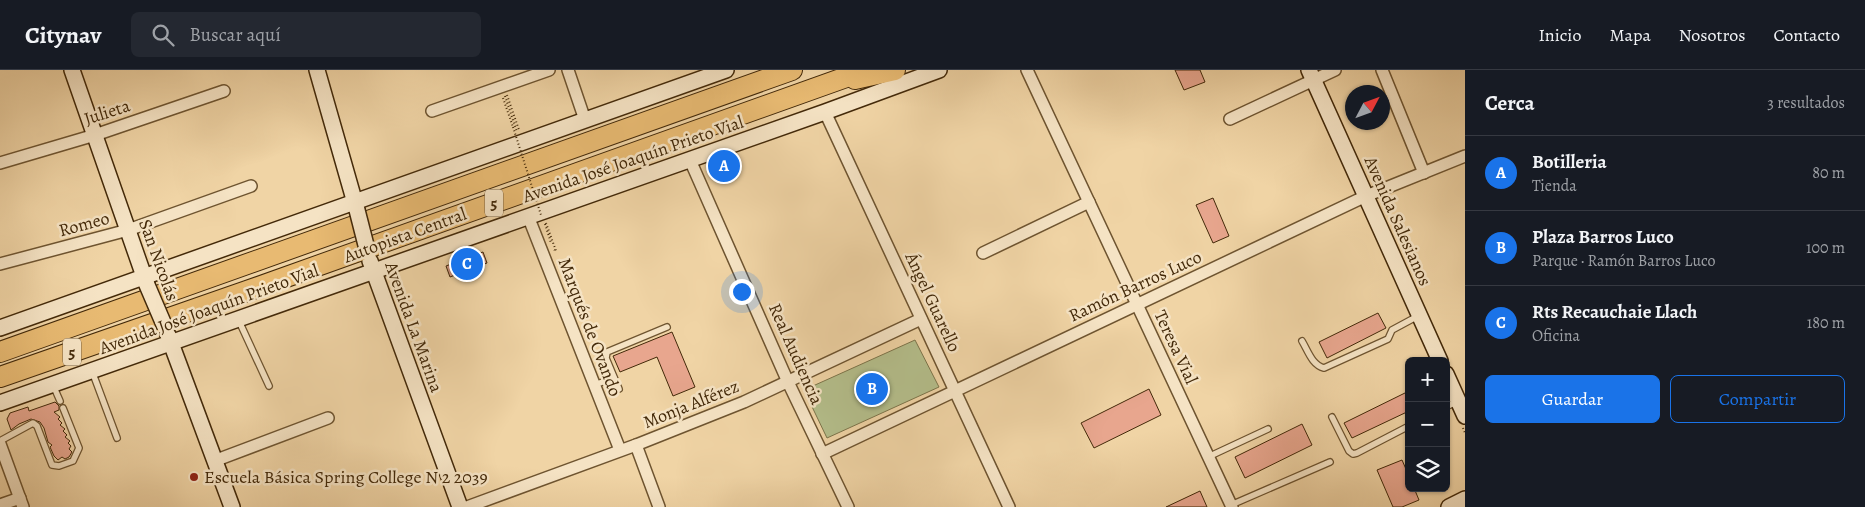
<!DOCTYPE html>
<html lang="es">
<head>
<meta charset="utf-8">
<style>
	:root { --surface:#171b24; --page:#242831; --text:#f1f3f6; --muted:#9ea1a6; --line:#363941; --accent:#1a73e8 }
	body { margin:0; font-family:Alegreya,serif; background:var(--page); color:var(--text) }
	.controls { position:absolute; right:15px; bottom:15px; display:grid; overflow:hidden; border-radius:8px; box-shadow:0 1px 4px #0004 }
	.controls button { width:45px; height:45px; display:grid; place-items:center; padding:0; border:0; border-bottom:1px solid var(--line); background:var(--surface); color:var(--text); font:25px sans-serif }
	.compass { position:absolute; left:1345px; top:15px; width:45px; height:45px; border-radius:50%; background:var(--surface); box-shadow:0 1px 4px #0004; rotate:49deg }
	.you { position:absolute; left:741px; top:221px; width:18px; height:18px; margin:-12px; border:4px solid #fff; border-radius:50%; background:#1a73e8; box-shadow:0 0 0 8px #1a73e833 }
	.badge { display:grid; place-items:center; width:32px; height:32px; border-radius:50%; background:var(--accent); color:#fff; font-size:16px; font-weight:700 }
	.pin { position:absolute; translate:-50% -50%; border:2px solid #fff; box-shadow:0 1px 5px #0006 }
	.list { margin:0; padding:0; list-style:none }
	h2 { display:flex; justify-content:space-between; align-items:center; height:65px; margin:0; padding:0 20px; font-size:21px }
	h2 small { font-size:16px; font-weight:400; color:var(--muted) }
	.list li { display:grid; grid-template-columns:32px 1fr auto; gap:15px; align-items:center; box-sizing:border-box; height:75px; padding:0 20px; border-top:1px solid var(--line) }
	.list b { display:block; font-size:19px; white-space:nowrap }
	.list p { margin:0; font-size:16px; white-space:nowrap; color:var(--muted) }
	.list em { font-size:16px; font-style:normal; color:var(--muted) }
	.actions { display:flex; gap:10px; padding:15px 20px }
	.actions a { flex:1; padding:11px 0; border:1px solid var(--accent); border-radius:8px; text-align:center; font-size:18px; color:var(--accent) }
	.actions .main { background:var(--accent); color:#fff }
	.icon { flex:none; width:28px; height:28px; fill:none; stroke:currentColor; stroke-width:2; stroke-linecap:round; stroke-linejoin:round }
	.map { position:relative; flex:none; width:1465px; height:437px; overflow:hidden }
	header { display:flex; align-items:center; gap:30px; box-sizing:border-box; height:70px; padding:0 25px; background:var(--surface); border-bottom:1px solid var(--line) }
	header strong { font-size:24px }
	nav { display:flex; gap:28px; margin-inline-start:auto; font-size:18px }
	.search { width:350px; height:45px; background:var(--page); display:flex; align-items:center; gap:12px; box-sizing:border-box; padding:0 18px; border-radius:8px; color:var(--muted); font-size:19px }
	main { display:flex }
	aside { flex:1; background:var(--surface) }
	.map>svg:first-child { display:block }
	.green { fill:#b4be8b; stroke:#7c744a }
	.building { fill:#e8a68e; stroke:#432909 }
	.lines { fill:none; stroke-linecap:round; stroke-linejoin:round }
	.lane-casing { stroke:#6e5430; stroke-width:8 }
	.street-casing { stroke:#6e5430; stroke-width:14 }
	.secondary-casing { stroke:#432909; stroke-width:18 }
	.highway-casing { stroke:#432909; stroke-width:22 }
	.path { stroke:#432909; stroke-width:2; stroke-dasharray:1 2.5; stroke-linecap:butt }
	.lane { stroke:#f5e3c4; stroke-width:5.5 }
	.street { stroke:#f5e3c4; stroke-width:11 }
	.secondary { stroke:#f5e3c4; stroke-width:15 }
	.highway { stroke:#e8ba72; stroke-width:20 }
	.secondary-bridge-casing { stroke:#432909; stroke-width:18; stroke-linecap:butt }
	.path-bridge { stroke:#432909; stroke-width:2; stroke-dasharray:1 2.5; stroke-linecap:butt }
	.secondary-bridge { stroke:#f5e3c4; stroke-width:15 }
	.poi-dot { fill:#8f2418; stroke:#f5e3c4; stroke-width:2 }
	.labels { text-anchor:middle; stroke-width:5; stroke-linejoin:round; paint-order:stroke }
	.shield { fill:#f5e3c4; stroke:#786141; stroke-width:1 }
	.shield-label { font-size:16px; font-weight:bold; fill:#432909 }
	.street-label { font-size:18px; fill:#432909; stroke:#f5e3c4 }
	.poi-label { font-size:18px; fill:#432909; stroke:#f5e3c4; text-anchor:start }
</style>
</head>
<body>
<header>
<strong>Citynav</strong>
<div class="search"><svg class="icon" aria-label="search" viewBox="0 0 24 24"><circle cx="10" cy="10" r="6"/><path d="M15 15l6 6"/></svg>Buscar aquí</div>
<nav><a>Inicio</a><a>Mapa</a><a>Nosotros</a><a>Contacto</a></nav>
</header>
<main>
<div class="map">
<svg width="1465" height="437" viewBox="0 0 1465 437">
	<rect width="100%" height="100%" fill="#f0d4a5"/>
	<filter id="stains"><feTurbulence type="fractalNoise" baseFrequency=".004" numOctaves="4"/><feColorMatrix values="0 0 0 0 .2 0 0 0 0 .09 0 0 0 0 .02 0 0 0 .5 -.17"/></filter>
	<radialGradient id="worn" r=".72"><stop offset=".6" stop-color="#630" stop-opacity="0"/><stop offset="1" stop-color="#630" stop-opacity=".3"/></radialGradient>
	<!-- green -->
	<polygon class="green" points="915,270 939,317 827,368 804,320"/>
	<!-- building -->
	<g class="building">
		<polygon points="1175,0 1200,0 1205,12 1184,20"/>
		<polygon points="728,87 733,99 721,104 715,93"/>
		<polygon points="1213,128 1229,166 1213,173 1196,135"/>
		<polygon points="483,182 487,193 450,207 446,196"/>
		<polygon points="1378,243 1386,258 1327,288 1319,272"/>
		<polygon points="672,262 695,317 673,326 657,287 620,302 613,286"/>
		<polygon points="1149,319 1161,345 1094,378 1081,353"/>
		<polygon points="1409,321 1409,341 1352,368 1344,353"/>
		<polygon points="55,332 59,336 59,340 54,342 60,347 58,349 62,353 60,355 65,359 63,361 67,365 65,367 70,371 68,373 71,376 69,379 72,382 69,387 65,389 62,387 58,390 54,386 50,377 52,375 48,372 44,358 40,352 31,349 19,354 11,360 7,349 10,343 28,337 29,341"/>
		<polygon points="1302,354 1312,375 1245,408 1235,387"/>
		<polygon points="1402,390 1409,406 1409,418 1414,418 1419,430 1402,437 1393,437 1377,400"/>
		<polygon points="1200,421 1207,437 1166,437"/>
	</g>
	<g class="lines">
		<defs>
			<g id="lane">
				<polyline points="239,251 269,316"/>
				<path d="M1302,271c6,10 10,24 22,27l64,-29 4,-9 26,-14"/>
				<polyline points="92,301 117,368"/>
				<polyline points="53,315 60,331"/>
				<polyline points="594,315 614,308"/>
				<polyline points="619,319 606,288 607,282 667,257"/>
				<polyline points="1446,337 1458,331"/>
				<polyline points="1332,347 1349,381 1353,384 1357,383 1409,356"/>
				<polyline points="0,371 33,353 37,356 52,395 59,396 73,391 79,378 63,338"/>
				<polyline points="1208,387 1268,359"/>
				<polyline points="1231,435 1330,392"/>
			</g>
			<g id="street">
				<polyline points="568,0 585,50"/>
				<polyline points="1027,0 1232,437"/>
				<polyline points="1382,0 1424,103"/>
				<polyline points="432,41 549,0"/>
				<polyline points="825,42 1009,437"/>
				<polyline points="1230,49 1335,0"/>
				<polyline points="690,90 788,312 848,437"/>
				<polyline points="0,93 95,65 224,21"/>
				<polyline points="528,146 620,380"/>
				<polyline points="983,183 1089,132"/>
				<polyline points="0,194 128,160 251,116"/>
				<polyline points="0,374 23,437"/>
				<polyline points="636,375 659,437"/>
				<polyline points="822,384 1366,126 1465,86"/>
				<polyline points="214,391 328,348"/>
				<polyline points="0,435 20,428"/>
				<polyline points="467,437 636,375 744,332 921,249"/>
			</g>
			<g id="secondary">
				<polyline points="72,0 147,215"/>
				<polyline points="317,0 357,140"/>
				<polyline points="1309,0 1440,291"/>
				<polyline points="370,191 460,437"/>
				<polyline points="0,258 726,0"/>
				<polyline points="168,265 232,437"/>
				<polyline points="1446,304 1465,346"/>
				<polyline points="0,333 825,42 939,0"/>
				<polyline points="1449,437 1465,429"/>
			</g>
			<g id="highway">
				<polyline points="855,9 895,0"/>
				<polyline points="0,282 792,0"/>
				<polyline points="0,307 247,221 866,0"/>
			</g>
		</defs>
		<!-- lane casing -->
		<use href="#lane" class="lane-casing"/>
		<!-- street casing -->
		<use href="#street" class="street-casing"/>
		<!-- secondary casing -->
		<use href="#secondary" class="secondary-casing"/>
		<!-- highway casing -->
		<use href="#highway" class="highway-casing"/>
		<!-- path -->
		<g class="path">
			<polyline points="507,25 519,60"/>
			<polyline points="505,26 517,62"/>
			<polyline points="503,28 513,57"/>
			<polyline points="546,153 556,181 554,180"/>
			<polyline points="545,154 551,173"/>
			<polyline points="1463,358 1465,363"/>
		</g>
		<!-- lane -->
		<use href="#lane" class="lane"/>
		<!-- street -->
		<use href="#street" class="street"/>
		<!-- secondary -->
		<use href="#secondary" class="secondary"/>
		<!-- highway -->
		<use href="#highway" class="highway"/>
		<defs>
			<g id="secondary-bridge">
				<polyline points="357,140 368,183"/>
				<polyline points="147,215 165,257"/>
			</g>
		</defs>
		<!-- secondary-bridge casing -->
		<use href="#secondary-bridge" class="secondary-bridge-casing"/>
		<!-- path-bridge -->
		<polyline class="path-bridge" points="513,57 541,145"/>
		<!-- secondary-bridge -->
		<use href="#secondary-bridge" class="secondary-bridge"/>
	</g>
	<!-- markers -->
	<circle class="poi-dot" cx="194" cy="407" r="5"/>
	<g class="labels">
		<!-- shield labels -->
		<g class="shield">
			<rect x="485" y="119.5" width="18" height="27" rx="4"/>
			<rect x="63" y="268.5" width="18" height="27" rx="4"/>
		</g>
		<g class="shield-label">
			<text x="494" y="139">5</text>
			<text x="72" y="288">5</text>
		</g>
		<!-- street labels -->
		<g class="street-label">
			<text transform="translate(107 42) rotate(-18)" y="6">Julieta</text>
			<text transform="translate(633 89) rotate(-19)" y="6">Avenida José Joaquín Prieto Vial</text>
			<text transform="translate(1398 151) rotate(66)" y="6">Avenida Salesianos</text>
			<text transform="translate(84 154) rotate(-15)" y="6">Romeo</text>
			<text transform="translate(405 165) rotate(-20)" y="6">Autopista Central</text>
			<text transform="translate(159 190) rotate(70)" y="6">San Nicolás</text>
			<text transform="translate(1135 216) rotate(-25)" y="6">Ramón Barros Luco</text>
			<text transform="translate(933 232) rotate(65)" y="6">Ángel Guarello</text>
			<text transform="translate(209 239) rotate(-20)" y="6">Avenida José Joaquín Prieto Vial</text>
			<text transform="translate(414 257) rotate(70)" y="6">Avenida La Marina</text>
			<text transform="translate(590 257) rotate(69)" y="6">Marqués de Ovando</text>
			<text transform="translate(1176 277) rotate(65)" y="6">Teresa Vial</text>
			<text transform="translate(796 284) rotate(66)" y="6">Real Audiencia</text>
			<text transform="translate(691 334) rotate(-22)" y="6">Monja Alférez</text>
		</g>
		<!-- poi labels -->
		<g class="poi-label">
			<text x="204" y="413">Escuela Básica Spring College N 2 2039</text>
		</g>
	</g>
	<rect width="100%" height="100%" filter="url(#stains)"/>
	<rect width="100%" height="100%" fill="url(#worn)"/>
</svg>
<div class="controls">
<button>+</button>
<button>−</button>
<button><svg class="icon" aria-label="layers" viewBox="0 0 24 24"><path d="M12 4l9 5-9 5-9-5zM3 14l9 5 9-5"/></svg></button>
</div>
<svg class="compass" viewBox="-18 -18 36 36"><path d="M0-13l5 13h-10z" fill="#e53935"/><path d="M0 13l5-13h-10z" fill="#9ea1a6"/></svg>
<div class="you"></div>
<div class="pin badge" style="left:724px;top:96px">A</div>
<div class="pin badge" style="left:872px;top:319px">B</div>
<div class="pin badge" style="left:467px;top:194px">C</div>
</div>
<aside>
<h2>Cerca<small>3 resultados</small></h2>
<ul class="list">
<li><span class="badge">A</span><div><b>Botilleria</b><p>Tienda</p></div><em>80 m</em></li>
<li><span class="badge">B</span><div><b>Plaza Barros Luco</b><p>Parque · Ramón Barros Luco</p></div><em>100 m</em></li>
<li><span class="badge">C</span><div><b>Rts Recauchaie Llach</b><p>Oficina</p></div><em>180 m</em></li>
</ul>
<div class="actions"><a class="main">Guardar</a><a>Compartir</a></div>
</aside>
</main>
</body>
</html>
